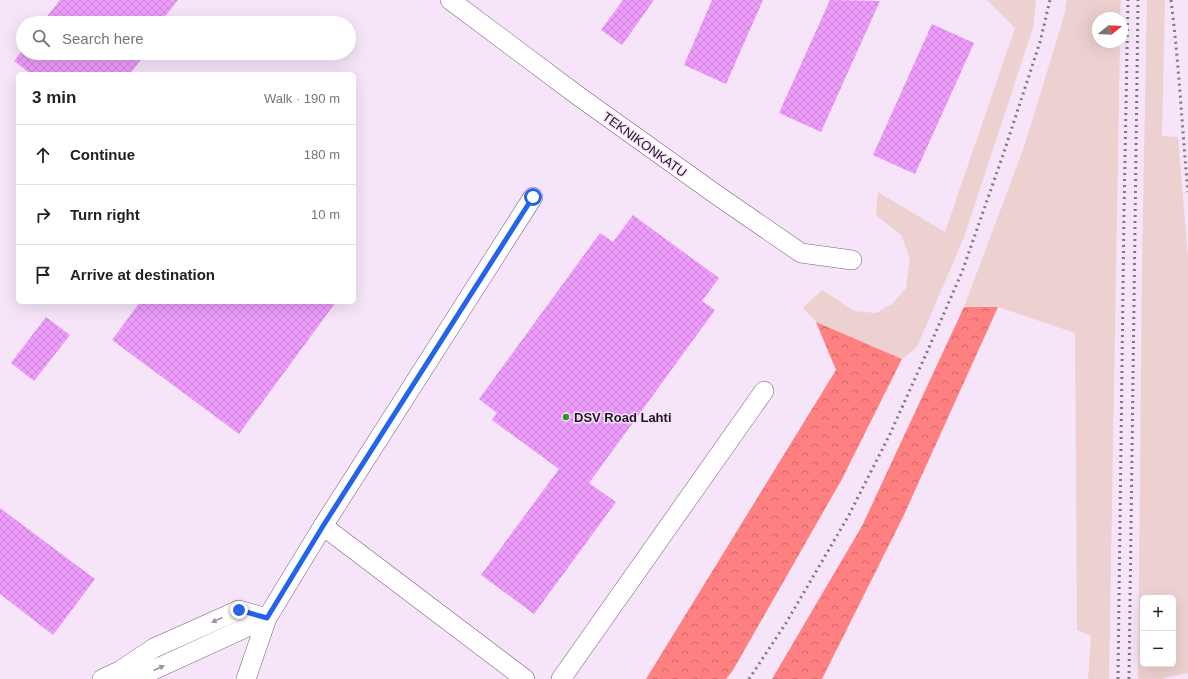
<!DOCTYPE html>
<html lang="en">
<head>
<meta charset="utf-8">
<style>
	:root { --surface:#fff; --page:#f6f6f6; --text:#222; --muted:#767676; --line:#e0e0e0 }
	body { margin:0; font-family:Arial,sans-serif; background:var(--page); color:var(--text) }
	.controls { position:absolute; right:12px; bottom:12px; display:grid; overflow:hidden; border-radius:6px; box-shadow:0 4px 16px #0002 }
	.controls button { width:36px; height:36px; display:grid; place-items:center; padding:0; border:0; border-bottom:1px solid var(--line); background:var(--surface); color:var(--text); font:20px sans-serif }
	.compass { position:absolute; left:1092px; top:12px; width:36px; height:36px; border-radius:50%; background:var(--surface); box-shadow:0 4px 16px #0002; rotate:72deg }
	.stop { position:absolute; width:12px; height:12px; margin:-9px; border:3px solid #2563eb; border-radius:50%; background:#fff }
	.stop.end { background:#2563eb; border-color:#fff; box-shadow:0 1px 4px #0008 }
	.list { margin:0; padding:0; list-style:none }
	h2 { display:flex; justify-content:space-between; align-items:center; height:52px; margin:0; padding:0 16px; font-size:17px }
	h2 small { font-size:13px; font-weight:400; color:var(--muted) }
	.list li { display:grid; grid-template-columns:26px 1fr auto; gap:12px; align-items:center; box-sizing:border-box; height:60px; padding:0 16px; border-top:1px solid var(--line) }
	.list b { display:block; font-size:15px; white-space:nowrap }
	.list em { font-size:13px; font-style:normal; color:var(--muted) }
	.icon { flex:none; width:22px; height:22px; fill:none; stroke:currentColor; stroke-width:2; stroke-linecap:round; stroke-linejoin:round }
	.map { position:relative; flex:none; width:1188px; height:679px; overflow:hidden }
	.search { position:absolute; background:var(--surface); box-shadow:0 4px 16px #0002; left:16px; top:16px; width:340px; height:44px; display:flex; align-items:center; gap:10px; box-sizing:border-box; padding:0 14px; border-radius:22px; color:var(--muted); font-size:15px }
	.panel { position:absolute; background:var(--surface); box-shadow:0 4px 16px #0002; left:16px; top:72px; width:340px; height:232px; border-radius:6px }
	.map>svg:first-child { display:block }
	.green { fill:#edd1d0; fill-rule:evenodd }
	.forest { fill:url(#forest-crowns) }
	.building { fill:url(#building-cross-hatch) }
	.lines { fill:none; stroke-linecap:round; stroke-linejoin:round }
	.minor-casing { stroke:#805887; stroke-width:20 }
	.minor { stroke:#fff; stroke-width:19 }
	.rail { stroke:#847387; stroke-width:3; stroke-dasharray:2 4; stroke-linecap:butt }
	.oneway { fill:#9c959d }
	.route { stroke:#2563eb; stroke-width:5 }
	.poi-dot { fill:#2e9720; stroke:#f6e4f9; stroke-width:1.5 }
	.labels { text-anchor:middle; stroke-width:3; stroke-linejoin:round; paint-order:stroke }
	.street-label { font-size:13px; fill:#231326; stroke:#f6e4f9 }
	.poi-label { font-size:13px; font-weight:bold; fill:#231326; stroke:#f6e4f9; text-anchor:start }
</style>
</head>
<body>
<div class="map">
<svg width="1188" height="679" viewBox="0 0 1188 679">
	<defs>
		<pattern id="forest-crowns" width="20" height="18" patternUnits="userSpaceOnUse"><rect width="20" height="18" fill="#fe8080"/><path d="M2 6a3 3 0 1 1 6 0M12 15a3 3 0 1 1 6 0" fill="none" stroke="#cd6869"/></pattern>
		<pattern id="building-cross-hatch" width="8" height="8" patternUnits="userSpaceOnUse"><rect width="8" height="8" fill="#ed9cfb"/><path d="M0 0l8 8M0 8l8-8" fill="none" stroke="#cb86d7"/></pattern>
	</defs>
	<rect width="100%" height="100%" fill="#f6e4f9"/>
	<!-- green -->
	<g class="green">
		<polygon points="987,0 1036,0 1033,28 964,237 917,347 902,359 816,322 803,308 822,290 854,311 876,313 892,304 906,288 910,258 901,235 876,215 878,192 945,232 1015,28"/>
		<polygon points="1067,0 1121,0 1120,18 1098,18 1098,42 1120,42 1109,679 1088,679 1091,636 1077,630 1075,333 998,307 964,307 1024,147 1064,16"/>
		<path d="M1147,0h18l-3,136 16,1 10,121v415l-24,5v1h-26l4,-415zM1143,598h30v66h-30z"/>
	</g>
	<!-- forest -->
	<g class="forest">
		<polygon points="964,307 998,307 903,517 822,679 772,679 862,526"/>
		<polygon points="816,322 902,359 842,479 733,670 726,679 646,679 836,370"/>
	</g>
	<!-- building -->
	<g class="building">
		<polygon points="60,0 178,0 160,23 42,23"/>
		<polygon points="623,0 654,0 622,45 601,30"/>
		<polygon points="712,0 763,0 726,84 684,65"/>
		<polygon points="830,0 880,1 821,132 779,113"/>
		<polygon points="932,24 974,43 915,174 873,155"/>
		<polygon points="23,49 23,53 146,53 130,74 31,74 14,61"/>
		<polygon points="633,215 719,278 702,301 715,310 589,483 616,502 534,614 481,575 559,469 492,420 497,413 479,399 600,233 613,242"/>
		<polygon points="140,302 336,302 239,434 112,340"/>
		<polygon points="46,317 70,335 34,381 11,363"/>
		<polygon points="0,508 95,579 53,635 0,594"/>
	</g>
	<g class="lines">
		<defs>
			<g id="minor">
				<polyline points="450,0 577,95 714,193 801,253 852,260"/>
				<polyline points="323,526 533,197"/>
				<polyline points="121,670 147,673 267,618"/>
				<polyline points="102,679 121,670 154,648 239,610 267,618"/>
				<polyline points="246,679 267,618 323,526 525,679"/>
				<polyline points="561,679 764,391"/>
			</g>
		</defs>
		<!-- minor casing -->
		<use href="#minor" class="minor-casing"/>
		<!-- minor -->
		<use href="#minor" class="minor"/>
		<!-- rail -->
		<g class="rail">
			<path d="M1171,0c8,64 11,128 17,192"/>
			<polyline points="749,679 786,623 849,515 890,434 927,352 962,272 1003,155 1040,42 1050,0"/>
			<polyline points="1118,679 1124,212 1128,0"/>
			<polyline points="1129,679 1138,0"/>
		</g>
	</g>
	<!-- one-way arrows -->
	<defs><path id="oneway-solid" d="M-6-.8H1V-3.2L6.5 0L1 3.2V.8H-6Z"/></defs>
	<g class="oneway">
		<use href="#oneway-solid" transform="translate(217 620) rotate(156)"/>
		<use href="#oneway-solid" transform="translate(159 668) rotate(-25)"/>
	</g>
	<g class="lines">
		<!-- route -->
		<polyline class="route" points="239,610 267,618 323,526 533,197"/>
	</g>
	<!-- markers -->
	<circle class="poi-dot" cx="566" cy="417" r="4"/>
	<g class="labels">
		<!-- street labels -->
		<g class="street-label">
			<text transform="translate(645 144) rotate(36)" y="5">TEKNIKONKATU</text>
		</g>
		<!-- poi labels -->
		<g class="poi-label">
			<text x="574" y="422">DSV Road Lahti</text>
		</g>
	</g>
</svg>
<div class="controls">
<button>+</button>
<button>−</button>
</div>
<svg class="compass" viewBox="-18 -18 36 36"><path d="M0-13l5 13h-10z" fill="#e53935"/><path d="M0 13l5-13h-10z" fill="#767676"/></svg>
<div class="stop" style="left:533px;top:197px"></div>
<div class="stop end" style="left:239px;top:610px"></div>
<div class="search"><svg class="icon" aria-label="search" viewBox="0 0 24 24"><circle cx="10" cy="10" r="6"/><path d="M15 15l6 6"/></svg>Search here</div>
<section class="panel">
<h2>3 min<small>Walk · 190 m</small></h2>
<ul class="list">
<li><svg class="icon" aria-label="ahead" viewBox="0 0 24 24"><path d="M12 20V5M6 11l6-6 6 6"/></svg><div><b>Continue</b></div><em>180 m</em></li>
<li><svg class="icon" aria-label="right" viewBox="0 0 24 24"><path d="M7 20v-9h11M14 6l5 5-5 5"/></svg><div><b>Turn right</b></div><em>10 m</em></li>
<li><svg class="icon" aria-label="arrive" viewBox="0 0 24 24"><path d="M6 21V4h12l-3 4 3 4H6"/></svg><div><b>Arrive at destination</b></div></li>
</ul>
</section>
</div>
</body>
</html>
